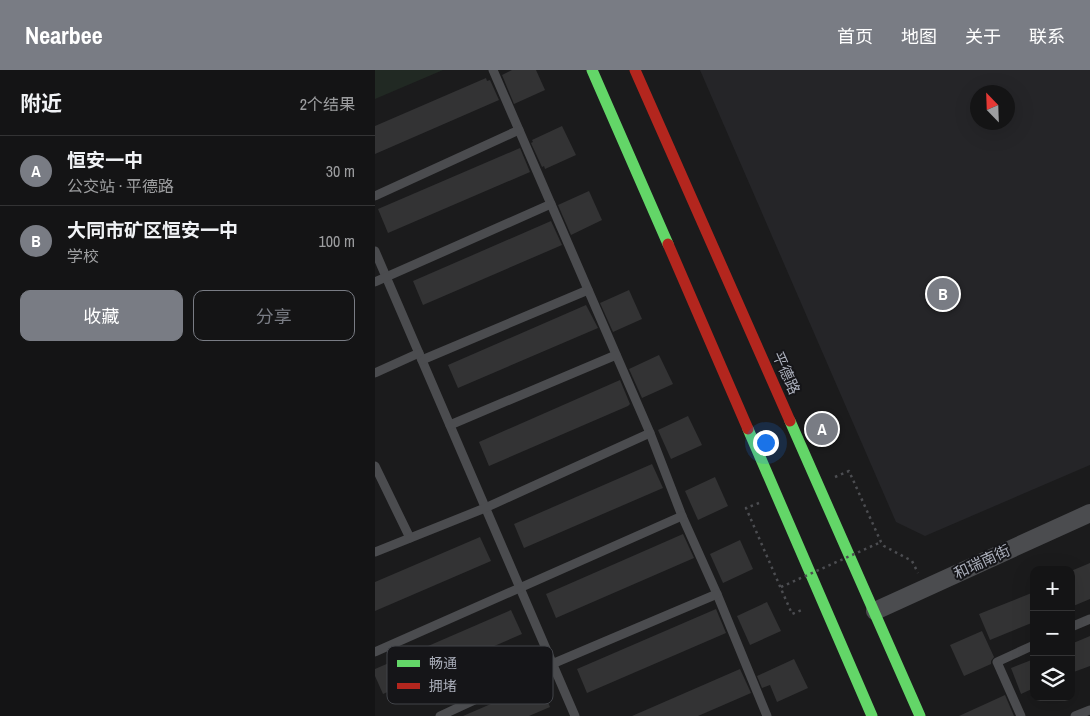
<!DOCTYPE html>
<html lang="zh">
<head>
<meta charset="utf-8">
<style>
	:root { --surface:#141415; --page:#1d1d1e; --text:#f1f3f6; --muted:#9d9ea0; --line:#333334; --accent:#797c84 }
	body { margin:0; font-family:"Archivo Narrow","Noto Sans SC",sans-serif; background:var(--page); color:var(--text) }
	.controls { position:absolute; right:15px; bottom:15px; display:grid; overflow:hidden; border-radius:10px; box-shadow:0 5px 20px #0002 }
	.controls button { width:45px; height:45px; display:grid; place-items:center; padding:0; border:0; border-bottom:1px solid var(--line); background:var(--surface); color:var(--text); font:25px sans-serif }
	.compass { position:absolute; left:595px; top:15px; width:45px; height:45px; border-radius:50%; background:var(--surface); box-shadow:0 5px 20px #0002; rotate:337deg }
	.you { position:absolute; left:390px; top:372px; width:18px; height:18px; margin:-12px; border:4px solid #fff; border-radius:50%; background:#1a73e8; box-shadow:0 0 0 8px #1a73e833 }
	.badge { display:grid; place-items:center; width:32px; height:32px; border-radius:50%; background:var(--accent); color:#fff; font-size:16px; font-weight:700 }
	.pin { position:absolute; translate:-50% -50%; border:2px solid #fff; box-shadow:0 1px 5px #0006 }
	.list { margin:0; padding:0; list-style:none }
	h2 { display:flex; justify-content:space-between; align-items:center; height:65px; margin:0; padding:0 20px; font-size:21px }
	h2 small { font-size:16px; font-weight:400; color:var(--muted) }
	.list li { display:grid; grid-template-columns:32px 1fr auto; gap:15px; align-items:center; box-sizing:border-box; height:70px; padding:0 20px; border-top:1px solid var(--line) }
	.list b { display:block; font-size:19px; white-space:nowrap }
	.list p { margin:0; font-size:16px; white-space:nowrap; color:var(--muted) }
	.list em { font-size:16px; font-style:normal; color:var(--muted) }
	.actions { display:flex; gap:10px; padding:15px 20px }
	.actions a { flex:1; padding:11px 0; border:1px solid var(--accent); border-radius:10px; text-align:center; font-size:18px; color:var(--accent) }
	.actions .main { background:var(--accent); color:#fff }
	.icon { flex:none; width:28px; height:28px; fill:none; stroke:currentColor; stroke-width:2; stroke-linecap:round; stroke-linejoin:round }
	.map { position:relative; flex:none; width:715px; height:646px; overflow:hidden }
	header { display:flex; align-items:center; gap:30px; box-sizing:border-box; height:70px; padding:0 25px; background:var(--accent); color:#fff }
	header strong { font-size:24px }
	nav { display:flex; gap:28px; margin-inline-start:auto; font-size:18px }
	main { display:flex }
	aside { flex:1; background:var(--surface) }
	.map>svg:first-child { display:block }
	.built { fill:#252528; fill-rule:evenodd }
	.green { fill:#212923 }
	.building { fill:#333334 }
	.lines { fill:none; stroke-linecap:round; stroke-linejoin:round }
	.path { stroke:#4c4d51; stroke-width:2.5; stroke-dasharray:2.5 4; stroke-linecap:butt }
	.lane { stroke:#4b4c4f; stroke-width:9 }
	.street { stroke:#4b4c4f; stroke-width:18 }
	.fast { stroke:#63d668; stroke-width:11 }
	.jam { stroke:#b3261e; stroke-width:11 }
	.path-bridge { stroke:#4c4d51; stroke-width:2.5; stroke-dasharray:2.5 4; stroke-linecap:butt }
	.labels { text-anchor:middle; stroke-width:4; stroke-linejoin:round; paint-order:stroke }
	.street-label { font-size:15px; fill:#acb0bc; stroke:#151518 }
	.key { fill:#151518; stroke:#424449; stroke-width:1 }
	.key-label { font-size:14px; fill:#acb0bc }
</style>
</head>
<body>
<header>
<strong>Nearbee</strong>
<nav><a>首页</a><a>地图</a><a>关于</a><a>联系</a></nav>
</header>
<main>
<aside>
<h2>附近<small>2个结果</small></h2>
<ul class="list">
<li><span class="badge">A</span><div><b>恒安一中</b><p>公交站 · 平德路</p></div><em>30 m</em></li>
<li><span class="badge">B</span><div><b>大同市矿区恒安一中</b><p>学校</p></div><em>100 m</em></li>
</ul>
<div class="actions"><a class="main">收藏</a><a>分享</a></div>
</aside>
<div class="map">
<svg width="715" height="646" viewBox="0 0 715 646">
	<rect width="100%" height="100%" fill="#1b1b1c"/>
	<!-- built -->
	<path class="built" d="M325,0h390v395l-165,71 -29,-14zM602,22h30v30h-30z"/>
	<!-- green -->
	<polygon class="green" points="0,0 68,0 0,29"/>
	<!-- building -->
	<g class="building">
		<polygon points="137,0 161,0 170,20 139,34 127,5"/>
		<polygon points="111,8 112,11 115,10 124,30 0,84 0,56"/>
		<polygon points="187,56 201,85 170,99 169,96 167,97 156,73 158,72 157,70"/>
		<polygon points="145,78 155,102 13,163 3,139"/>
		<polygon points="214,121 227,150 196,165 183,135"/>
		<polygon points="176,151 187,175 48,235 38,211"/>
		<polygon points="254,220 267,249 238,262 225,233"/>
		<polygon points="211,235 223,258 83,318 73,295"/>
		<polygon points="284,285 298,314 267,328 254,299"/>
		<polygon points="245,310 255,334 253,336 114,396 104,372"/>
		<polygon points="313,346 327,375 296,389 283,360"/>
		<polygon points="277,394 288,418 149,478 139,454"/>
		<polygon points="340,407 353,436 323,450 310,421"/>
		<polygon points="308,464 319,488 181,548 171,524"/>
		<polygon points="105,467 116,491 0,541 0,512"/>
		<polygon points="365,470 378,499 348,513 335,484"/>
		<polygon points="715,493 715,529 696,537 696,501"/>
		<polygon points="659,522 659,552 615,570 604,544"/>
		<polygon points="392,532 406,561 375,575 362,546"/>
		<polygon points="341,539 351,563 212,623 202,599"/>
		<polygon points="136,540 147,564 8,624 0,606 0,599"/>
		<polygon points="607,561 619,587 616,591 616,594 589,606 575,575"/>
		<polygon points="715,566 715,596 696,603 696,574"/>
		<polygon points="419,589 433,618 402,632 395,615 387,618 382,606"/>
		<polygon points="659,589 659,618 646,624 636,598"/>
		<polygon points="365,599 376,623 323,646 257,646"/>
		<polygon points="165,613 175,637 154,646 88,646"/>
		<polygon points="630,625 639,646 584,646"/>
	</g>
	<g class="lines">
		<!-- path -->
		<g class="path">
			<polyline points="460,407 474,401 506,472 509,476 537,491 543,503"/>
			<polyline points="384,433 371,438 417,544 429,539"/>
		</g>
		<!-- lane -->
		<g class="lane">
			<polyline points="118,0 275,363 307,446 342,524 392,646"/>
			<polyline points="0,126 144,60"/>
			<polyline points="0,181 200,646"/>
			<polyline points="0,212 176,134"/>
			<polyline points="47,290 213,220"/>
			<polyline points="0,303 44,283"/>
			<polyline points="75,355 241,285"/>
			<polyline points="0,396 35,468"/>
			<polyline points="0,482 110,438 275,363"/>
			<polyline points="696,557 715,549"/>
			<polyline points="0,582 307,446"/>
			<polyline points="65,646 177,594 342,524"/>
			<polyline points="646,646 622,592 659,575"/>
			<polyline points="700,646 715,640"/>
		</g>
		<!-- street -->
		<polyline class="street" points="500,541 715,443"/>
		<!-- fast -->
		<g class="fast">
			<polyline points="217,0 293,174"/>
			<polyline points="415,351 545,646"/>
			<polyline points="373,359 497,646"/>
		</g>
		<!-- jam -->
		<g class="jam">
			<polyline points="260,0 415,351"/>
			<polyline points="293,174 373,359"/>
		</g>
		<!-- path-bridge -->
		<polyline class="path-bridge" points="406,517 506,472"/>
	</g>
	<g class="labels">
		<!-- street labels -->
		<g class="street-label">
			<text transform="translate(411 303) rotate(66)" y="5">平德路</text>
			<text transform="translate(607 492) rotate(-25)" y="5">和瑞南街</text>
		</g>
	</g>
	<!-- legend -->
	<rect x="12" y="576" width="166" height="58" rx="8" class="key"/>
	<rect x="22" y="590" width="23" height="7" fill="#63d668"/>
	<rect x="22" y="613" width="23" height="6" fill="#b3261e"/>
	<g class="key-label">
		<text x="54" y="598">畅通</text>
		<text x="54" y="621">拥堵</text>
	</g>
</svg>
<div class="controls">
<button>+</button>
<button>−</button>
<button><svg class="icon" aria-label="layers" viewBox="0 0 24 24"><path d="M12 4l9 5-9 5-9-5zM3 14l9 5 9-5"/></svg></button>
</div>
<svg class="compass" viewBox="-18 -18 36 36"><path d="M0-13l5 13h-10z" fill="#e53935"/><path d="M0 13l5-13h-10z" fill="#9d9ea0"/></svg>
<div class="you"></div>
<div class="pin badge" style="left:447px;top:359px">A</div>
<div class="pin badge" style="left:568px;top:224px">B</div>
</div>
</main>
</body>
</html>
